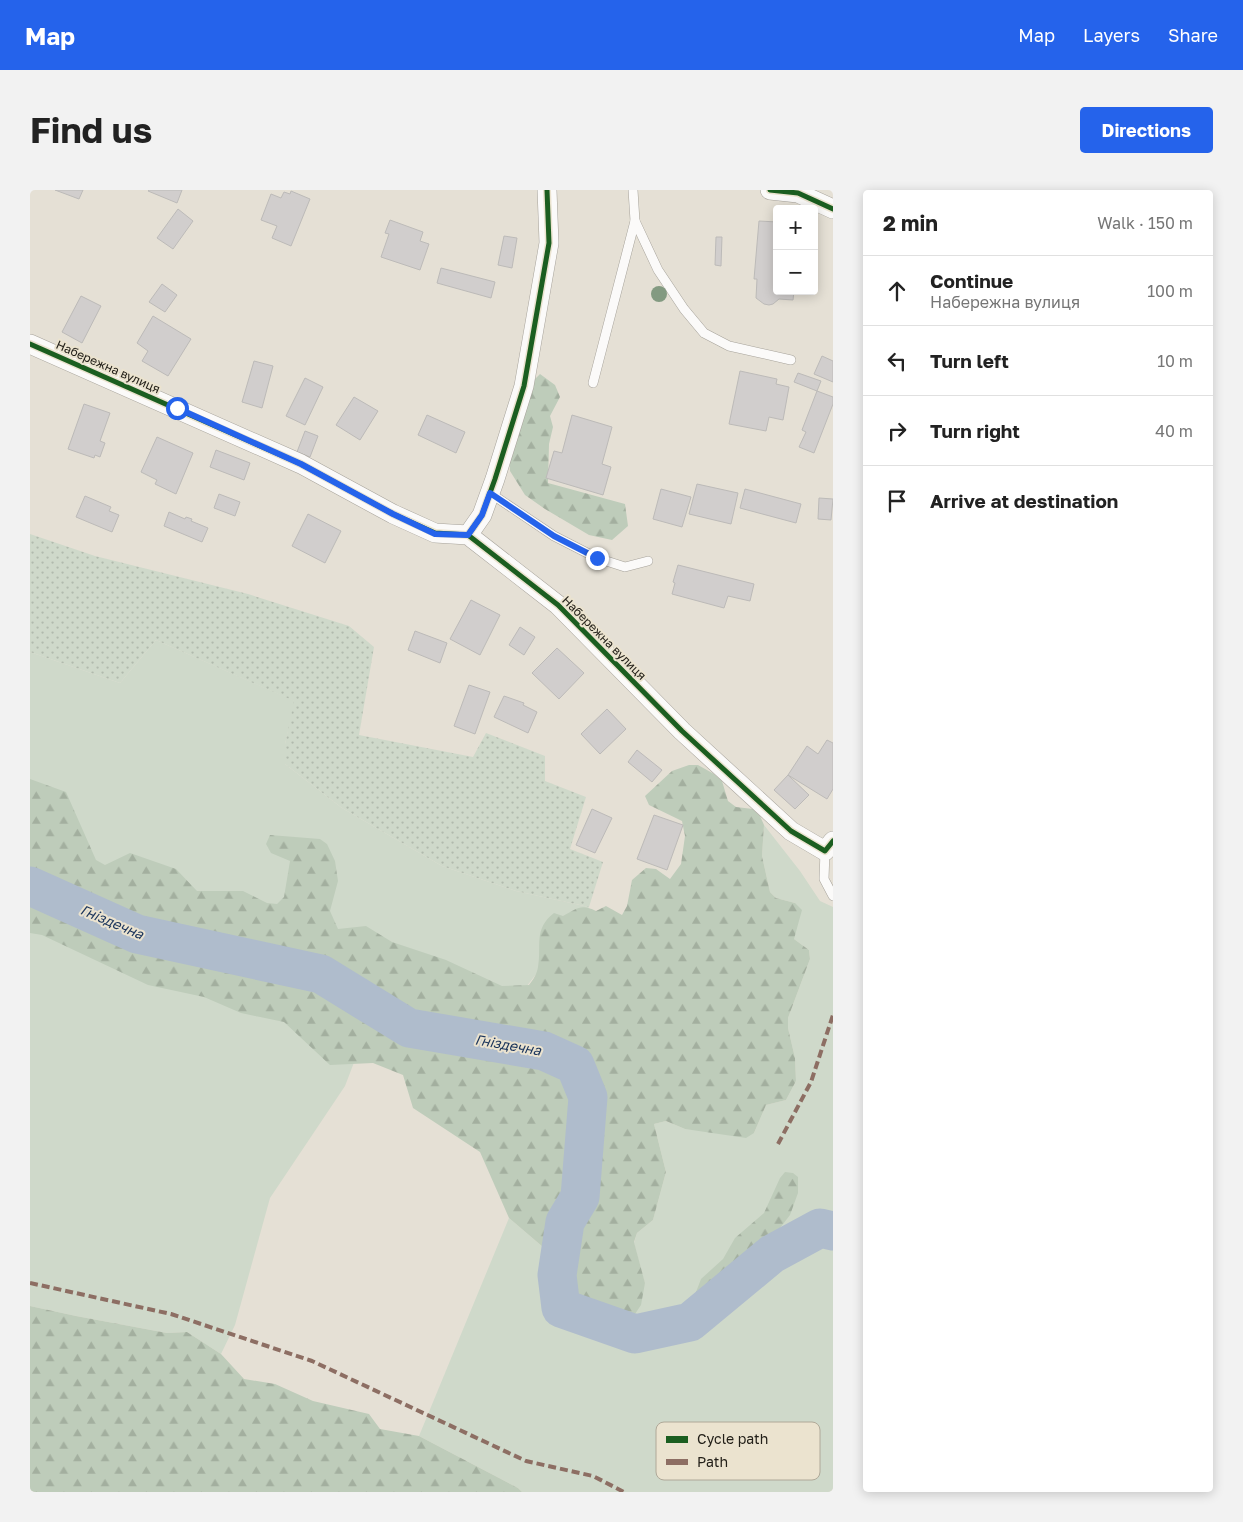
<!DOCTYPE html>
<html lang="en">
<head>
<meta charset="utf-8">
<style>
	:root { --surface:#fff; --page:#f2f2f2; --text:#222; --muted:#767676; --line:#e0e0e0; --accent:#2563eb }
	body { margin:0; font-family:"Golos Text",sans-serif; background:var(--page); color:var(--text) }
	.controls { position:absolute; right:15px; top:15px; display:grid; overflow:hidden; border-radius:5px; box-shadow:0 2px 12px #0003 }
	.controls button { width:45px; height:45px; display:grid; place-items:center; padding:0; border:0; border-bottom:1px solid var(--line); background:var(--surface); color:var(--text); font:25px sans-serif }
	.stop { position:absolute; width:15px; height:15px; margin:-11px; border:4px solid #2563eb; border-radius:50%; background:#fff }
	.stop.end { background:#2563eb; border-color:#fff; box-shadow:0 1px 5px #0008 }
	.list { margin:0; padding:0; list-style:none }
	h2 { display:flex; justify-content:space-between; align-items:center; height:65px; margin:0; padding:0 20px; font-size:21px }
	h2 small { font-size:16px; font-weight:400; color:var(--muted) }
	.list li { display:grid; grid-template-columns:32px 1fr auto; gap:15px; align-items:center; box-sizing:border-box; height:70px; padding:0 20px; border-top:1px solid var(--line) }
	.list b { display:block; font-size:19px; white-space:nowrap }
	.list p { margin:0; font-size:16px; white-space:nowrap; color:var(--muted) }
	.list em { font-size:16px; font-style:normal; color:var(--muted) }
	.icon { flex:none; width:28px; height:28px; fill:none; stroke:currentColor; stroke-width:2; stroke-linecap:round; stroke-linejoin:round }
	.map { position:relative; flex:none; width:803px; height:1302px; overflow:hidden; border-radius:5px }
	header { display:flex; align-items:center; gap:30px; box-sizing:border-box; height:70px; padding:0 25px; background:var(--accent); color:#fff }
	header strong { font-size:24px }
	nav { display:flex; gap:28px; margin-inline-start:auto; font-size:18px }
	.intro { display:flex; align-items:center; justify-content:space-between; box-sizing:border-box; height:120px; padding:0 30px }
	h1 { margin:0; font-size:35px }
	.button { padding:12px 22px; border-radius:5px; background:var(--accent); color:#fff; font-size:18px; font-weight:700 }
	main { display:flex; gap:30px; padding:0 30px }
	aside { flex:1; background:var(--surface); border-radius:5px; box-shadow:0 2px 12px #0003 }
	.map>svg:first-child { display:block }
	.grass { fill:#cfd9ca }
	.forest { fill:url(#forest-firs) }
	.garden { fill:url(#garden-dots) }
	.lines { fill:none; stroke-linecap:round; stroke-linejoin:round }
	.river { stroke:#afbccc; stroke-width:39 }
	.building { fill:#d1cecd; stroke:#bcbab8 }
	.service-casing { stroke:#a6a29a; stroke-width:10 }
	.minor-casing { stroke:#a6a29a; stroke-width:20 }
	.service { stroke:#fbfaf9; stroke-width:9 }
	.minor { stroke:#fbfaf9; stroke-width:19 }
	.quiet { stroke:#8d6e63; stroke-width:4; stroke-dasharray:8 4; stroke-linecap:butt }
	.cycleway-casing { stroke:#ebe3cf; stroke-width:8 }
	.cycleway { stroke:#1b5e20; stroke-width:5 }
	.tree { fill:#839a81 }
	.route { stroke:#2563eb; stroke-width:6 }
	.labels { text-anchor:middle; stroke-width:4; stroke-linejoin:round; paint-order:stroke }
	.street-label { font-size:12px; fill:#232019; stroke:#ebe3cf }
	.water-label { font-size:14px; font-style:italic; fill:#1a345b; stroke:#ebe3cf }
	.key { fill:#ebe3cf; stroke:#afa898; stroke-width:1 }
	.key-label { font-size:14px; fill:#232019 }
</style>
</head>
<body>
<header>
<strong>Map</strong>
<nav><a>Map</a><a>Layers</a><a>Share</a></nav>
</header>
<div class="intro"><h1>Find us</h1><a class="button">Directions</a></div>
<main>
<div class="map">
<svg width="803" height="1302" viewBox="0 0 803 1302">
	<defs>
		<pattern id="forest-firs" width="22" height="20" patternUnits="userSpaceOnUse" patternTransform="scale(1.25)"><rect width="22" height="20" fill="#beccba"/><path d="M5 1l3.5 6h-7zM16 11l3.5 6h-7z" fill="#a3af9f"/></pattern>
		<pattern id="garden-dots" width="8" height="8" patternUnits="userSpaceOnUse" patternTransform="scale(1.25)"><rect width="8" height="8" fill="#cfd9ca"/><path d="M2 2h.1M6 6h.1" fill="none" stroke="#b1baad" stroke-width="1.8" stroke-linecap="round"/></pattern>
	</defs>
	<rect width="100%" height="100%" fill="#e5e0d5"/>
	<!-- grass -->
	<g class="grass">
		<polygon points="126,450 265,511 255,554 255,574 312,618 412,676 486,701 559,717 489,806 328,862 315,896 240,1008 205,1135 191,1164 157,1142 137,1143 46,1126 0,1116 0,462 90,493"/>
		<polygon points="734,635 770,681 790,711 803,717 803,1302 492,1302 488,1298 389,1246 479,1028 541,1081 551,1118 615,1094 604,1053 607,1043 623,1030 636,982 624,934 636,931 655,939 724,943 736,915 756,910 766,891 765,868 758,838 758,828 780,769 779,760 764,749 765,713 746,708 740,702 732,666"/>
	</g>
	<!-- forest -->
	<g class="forest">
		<polygon points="510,184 525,195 530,207 520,226 523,237 519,254 518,293 595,314 598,336 582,350 559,345 515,319 495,305 480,281 478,232 501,193"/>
		<path d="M659,575h9l16,9 8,7 6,20 8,6 17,2 7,7 4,9 -2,31 8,36 6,6 19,5 7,7 -8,29 15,11 1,9 -22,59v10l7,30 1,23 -10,19 -20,5 -12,28 -8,5 -61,-9 -19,-8 -12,3 12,48 -13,48 -16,13 -3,9 11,41 -4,22 -6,9 -8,6 -20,2 -11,-4 -15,-10 -10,-37 -62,-53 -29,-66 -67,-44 -10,-33 -30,-12 -43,2 -46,-43 -43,-9 -37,-16 -56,-12 -106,-50 -12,-2v-154l36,13 30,68 9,5 25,-12 46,16 21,22h46l24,12 10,1 7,-7 6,-36 -19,-8 -5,-9 4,-9 50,4 7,5 8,17 3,20 -8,30 8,18 28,-3 26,16 54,18 56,26 27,-1c4,-5 8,-11 9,-18 4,-21 -5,-38 16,-54l9,3c13,-7 18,-13 33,-5l10,-5 16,9 5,-9 5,-26 14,-12 10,1 14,10 11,-15 4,-28 -3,-15 -33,-16 -4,-9 27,-25z"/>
		<polygon points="755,982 763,983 768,987 768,1003 760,1025 750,1038 737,1048 723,1078 684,1112 676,1113 668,1109 666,1102 671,1089 693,1069 705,1048 734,1023 750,988"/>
		<polygon points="0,1116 46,1126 137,1143 157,1142 191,1164 214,1189 245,1194 283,1211 339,1224 350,1239 389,1246 488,1298 492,1302 0,1302"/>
	</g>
	<!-- garden -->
	<polygon class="garden" points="0,344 65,366 218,404 319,436 344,457 329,545 443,567 456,543 515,566 515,591 556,607 540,659 573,672 559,717 486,701 412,676 312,618 255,574 255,554 264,511 126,450 90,493 0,462"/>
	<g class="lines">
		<!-- river -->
		<polyline class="river" points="0,696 107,744 291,784 379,838 514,861 545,875 558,907 550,1007 535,1032 527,1085 531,1118 605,1144 660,1132 742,1064 790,1038 803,1041"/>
	</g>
	<!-- building -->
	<g class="building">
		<polygon points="25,0 53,0 49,9"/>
		<polygon points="119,0 152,0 147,13 118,1"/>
		<polygon points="261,1 280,9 261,56 242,48 247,36 231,30 241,4 251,8 254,2 260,4"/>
		<polygon points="148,19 163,31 143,59 127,48"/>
		<polygon points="360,30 393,42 390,51 399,54 390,80 351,67 359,44 355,43"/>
		<polygon points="729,31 747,32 747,101 764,101 763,110 749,109 743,114 739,115 734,114 726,108 727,89 724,89"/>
		<polygon points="474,46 487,48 482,78 468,75"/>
		<polygon points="686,47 692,47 691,76 685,75"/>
		<polygon points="411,78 465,92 461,108 407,93"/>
		<polygon points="132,94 147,105 135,122 119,112"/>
		<polygon points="51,106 71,116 52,153 32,142"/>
		<polygon points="123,126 161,149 138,186 112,171 118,161 107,153"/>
		<polygon points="792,166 803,171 803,192 784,184"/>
		<polygon points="224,171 243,176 232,218 212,212"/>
		<polygon points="710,181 747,189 746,194 759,197 753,230 739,227 736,241 699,234"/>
		<polygon points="768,183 791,191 787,201 764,192"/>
		<polygon points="275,188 293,197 275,235 256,226"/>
		<polygon points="787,201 803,207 803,214 784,263 769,257 776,242 772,240"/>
		<polygon points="324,207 348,221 330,250 306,235"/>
		<polygon points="54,214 80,223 70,251 75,253 70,267 65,265 64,268 38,259"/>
		<polygon points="397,225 435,242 426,263 388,245"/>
		<polygon points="542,225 582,237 572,274 581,277 573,305 516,288 524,261 532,263"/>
		<polygon points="275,241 288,246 280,267 267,262"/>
		<polygon points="127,247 163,263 146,304 125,294 127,290 111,282"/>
		<polygon points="186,260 220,273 214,290 180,277"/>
		<polygon points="667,294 708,303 701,334 659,324"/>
		<polygon points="631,299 661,307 652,337 623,329"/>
		<polygon points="715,299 771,314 766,333 710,318"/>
		<polygon points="189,304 210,312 205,326 184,318"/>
		<polygon points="55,306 81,317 79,321 89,325 82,342 46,327"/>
		<polygon points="789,308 803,309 801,330 788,329"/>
		<polygon points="139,322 155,329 156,327 162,329 161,331 178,338 172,352 134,336"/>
		<polygon points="278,324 311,341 295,373 262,356"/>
		<polygon points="648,375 724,394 720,411 698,406 694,418 642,404 645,393 643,392"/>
		<polygon points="441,410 470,425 450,465 420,449"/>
		<polygon points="490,437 505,447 494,465 479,455"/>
		<polygon points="385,441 417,453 410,473 378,460"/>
		<polygon points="527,458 554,483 529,509 502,483"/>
		<polygon points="439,495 460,502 445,544 424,536"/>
		<polygon points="474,506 494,513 493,515 507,522 498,543 464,527"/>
		<polygon points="577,519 596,539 570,564 551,544"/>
		<polygon points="797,550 803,553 803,599 797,609 758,585 777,556 788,564"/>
		<polygon points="607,560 632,580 622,592 598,572"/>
		<polygon points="758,585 779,605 765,619 744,600"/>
		<polygon points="562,619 582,628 565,663 546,655"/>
		<polygon points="624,625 653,635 637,680 607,669"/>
	</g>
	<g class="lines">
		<defs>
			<g id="service">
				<polyline points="605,31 628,80 654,119 674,143 699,156 761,170"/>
				<polyline points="563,193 605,31 603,0"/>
				<polyline points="460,303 524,346 567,368 595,377 618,371"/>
				<polyline points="795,661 794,689 803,706"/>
			</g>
			<g id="minor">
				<polyline points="740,0 768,3 803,19"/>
				<polyline points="0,154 271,274 363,324 405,343 438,345 528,415 652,541 761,641 795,661 803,651"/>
				<polyline points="438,345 452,325 465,289 494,196 519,53 517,0"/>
			</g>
		</defs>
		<!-- service casing -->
		<use href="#service" class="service-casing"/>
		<!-- minor casing -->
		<use href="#minor" class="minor-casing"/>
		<!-- service -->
		<use href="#service" class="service"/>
		<!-- minor -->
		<use href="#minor" class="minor"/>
		<!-- quiet -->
		<g class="quiet">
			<polyline points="748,954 781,892 803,825"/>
			<polyline points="0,1093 141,1124 282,1171 496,1271 563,1286 594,1302"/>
		</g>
		<defs>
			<g id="cycleway">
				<polyline points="740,0 768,3 803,19"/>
				<polyline points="0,154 271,274 363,324 405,343 438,345 528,415 652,541 761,641 795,661 803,651"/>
				<polyline points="438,345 452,325 465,289 494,196 519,53 517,0"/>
			</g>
		</defs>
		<!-- cycleway casing -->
		<use href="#cycleway" class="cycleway-casing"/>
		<!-- cycleway -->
		<use href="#cycleway" class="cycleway"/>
	</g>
	<!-- trees -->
	<circle class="tree" cx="629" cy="104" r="8"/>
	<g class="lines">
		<!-- route -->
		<polyline class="route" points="147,218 271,274 363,324 405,344 438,345 452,325 460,303 524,346 567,368"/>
	</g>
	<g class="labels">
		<!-- street labels -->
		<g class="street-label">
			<text transform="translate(78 177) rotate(24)" y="4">Набережна вулиця</text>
			<text transform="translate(574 448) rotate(45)" y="4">Набережна вулиця</text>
		</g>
		<!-- water labels -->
		<g class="water-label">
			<text transform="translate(82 732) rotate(23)" y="5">Гніздечна</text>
			<text transform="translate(478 855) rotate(10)" y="5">Гніздечна</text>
		</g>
	</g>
	<!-- legend -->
	<rect x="626" y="1232" width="164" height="58" rx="8" class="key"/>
	<rect x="636" y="1246" width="22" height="7" fill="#1b5e20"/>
	<rect x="636" y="1269" width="22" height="6" fill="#8d6e63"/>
	<g class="key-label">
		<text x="667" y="1254">Cycle path</text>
		<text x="667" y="1277">Path</text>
	</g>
</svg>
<div class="controls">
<button>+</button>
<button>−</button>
</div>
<div class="stop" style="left:147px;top:218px"></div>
<div class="stop end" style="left:567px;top:368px"></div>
</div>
<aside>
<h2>2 min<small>Walk · 150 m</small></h2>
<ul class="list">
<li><svg class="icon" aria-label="ahead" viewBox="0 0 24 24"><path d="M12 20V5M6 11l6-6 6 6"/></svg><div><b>Continue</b><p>Набережна вулиця</p></div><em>100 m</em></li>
<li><svg class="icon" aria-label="left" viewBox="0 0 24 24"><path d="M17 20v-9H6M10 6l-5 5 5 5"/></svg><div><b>Turn left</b></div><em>10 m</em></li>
<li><svg class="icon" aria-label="right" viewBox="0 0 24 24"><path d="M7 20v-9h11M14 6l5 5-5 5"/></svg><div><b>Turn right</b></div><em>40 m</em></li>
<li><svg class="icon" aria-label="arrive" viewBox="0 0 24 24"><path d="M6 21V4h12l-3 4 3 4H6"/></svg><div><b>Arrive at destination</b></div></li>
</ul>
</aside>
</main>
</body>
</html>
